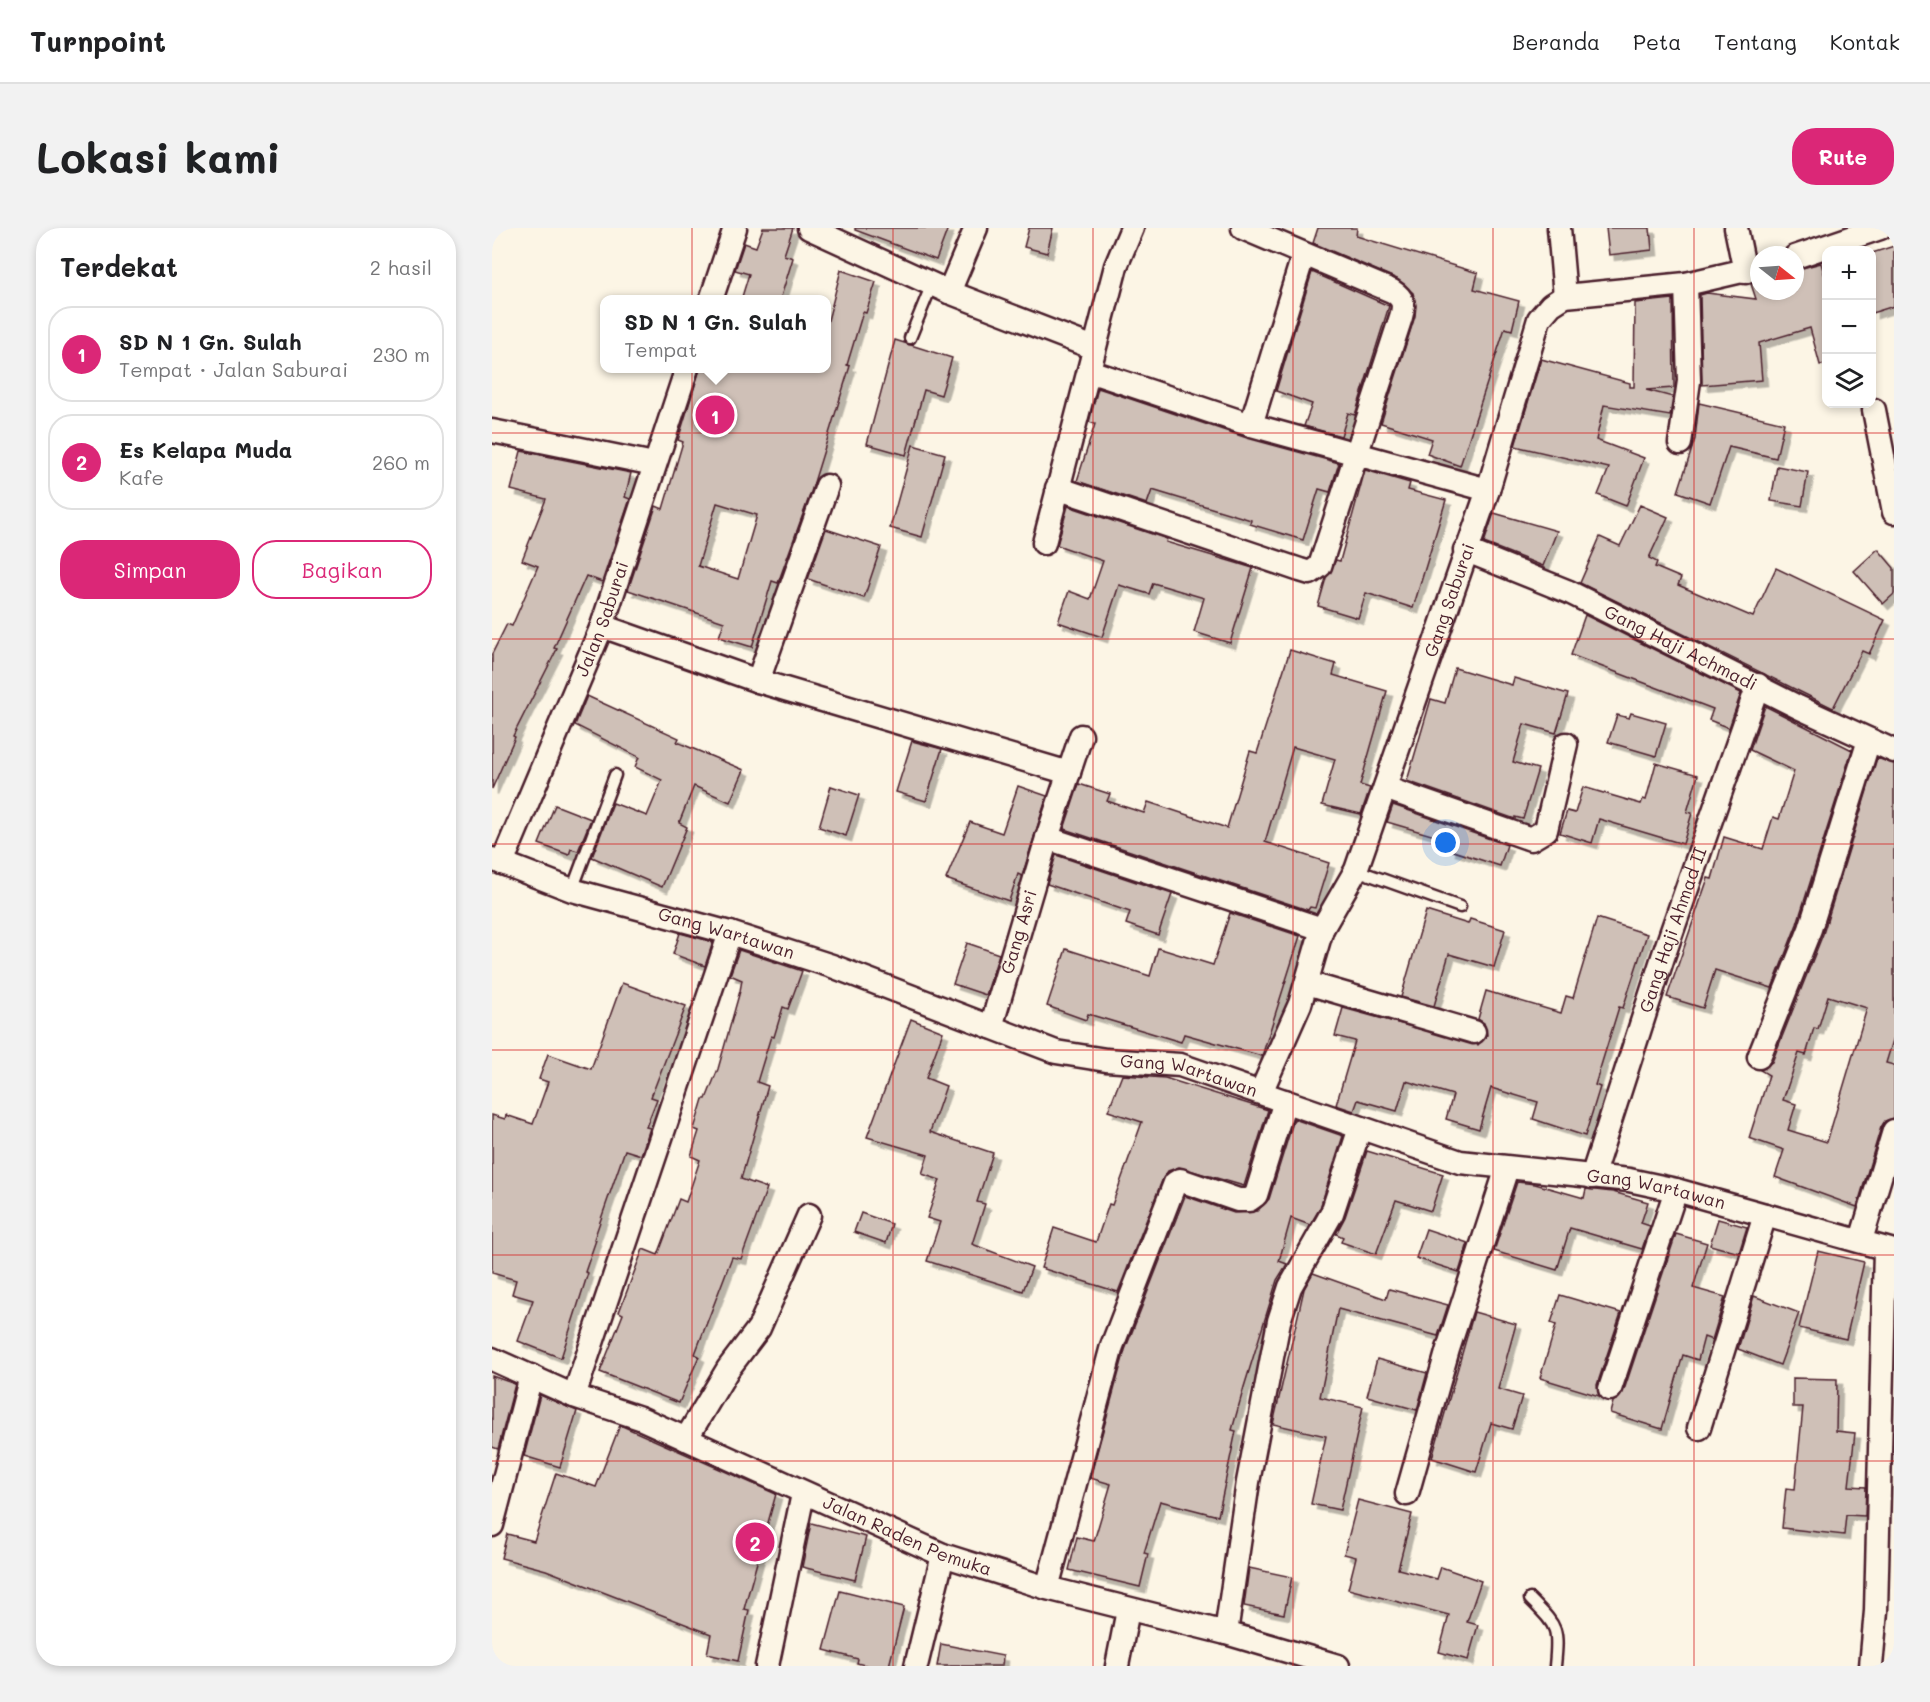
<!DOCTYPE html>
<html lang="id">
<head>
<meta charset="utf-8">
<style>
	:root { --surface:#fff; --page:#f2f2f2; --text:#202124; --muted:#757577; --line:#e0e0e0; --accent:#db2777 }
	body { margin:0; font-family:Mali,sans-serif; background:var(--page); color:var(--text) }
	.controls { position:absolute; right:18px; top:18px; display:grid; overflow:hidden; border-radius:12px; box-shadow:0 3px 9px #0003 }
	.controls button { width:54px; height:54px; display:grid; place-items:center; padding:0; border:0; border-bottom:2px solid var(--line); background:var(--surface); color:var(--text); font:30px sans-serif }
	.compass { position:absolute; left:1258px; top:18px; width:54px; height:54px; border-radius:50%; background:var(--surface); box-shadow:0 3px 9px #0003; rotate:107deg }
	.you { position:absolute; left:954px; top:615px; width:21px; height:21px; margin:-15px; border:4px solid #fff; border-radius:50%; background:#1a73e8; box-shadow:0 0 0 9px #1a73e833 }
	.badge { display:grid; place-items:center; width:39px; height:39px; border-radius:50%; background:var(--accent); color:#fff; font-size:20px; font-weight:700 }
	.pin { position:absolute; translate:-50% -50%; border:3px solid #fff; box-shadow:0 2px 6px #0006 }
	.popup { position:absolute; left:108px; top:67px; width:231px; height:78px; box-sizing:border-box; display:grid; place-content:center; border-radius:12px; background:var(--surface); filter:drop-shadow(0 2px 4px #0005); font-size:20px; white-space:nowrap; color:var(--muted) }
	.popup b { font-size:22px; color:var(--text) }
	.popup::after { content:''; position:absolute; left:50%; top:100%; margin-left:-12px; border:12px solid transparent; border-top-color:var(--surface) }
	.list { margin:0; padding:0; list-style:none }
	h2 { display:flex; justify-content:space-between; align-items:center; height:78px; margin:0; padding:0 24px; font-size:26px }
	h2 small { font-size:20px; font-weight:400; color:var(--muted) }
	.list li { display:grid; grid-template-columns:39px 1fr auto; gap:18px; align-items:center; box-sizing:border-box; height:96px; margin:0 12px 12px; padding:0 12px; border:2px solid var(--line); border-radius:24px }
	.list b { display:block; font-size:22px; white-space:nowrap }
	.list p { margin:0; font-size:20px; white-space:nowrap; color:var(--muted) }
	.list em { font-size:20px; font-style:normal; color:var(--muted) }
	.actions { display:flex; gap:12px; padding:18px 24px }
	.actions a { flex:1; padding:14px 0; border:2px solid var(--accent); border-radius:24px; text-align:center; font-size:21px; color:var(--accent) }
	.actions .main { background:var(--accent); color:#fff }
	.icon { flex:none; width:33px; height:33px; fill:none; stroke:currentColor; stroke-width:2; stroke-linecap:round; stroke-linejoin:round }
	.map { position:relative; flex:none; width:1402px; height:1438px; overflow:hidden; border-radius:24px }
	header { display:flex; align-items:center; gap:36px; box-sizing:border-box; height:84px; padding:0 30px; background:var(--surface); border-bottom:2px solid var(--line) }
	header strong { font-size:28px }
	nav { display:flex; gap:33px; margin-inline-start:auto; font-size:21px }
	.intro { display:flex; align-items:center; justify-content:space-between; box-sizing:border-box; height:144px; padding:0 36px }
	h1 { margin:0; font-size:42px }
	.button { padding:15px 27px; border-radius:24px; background:var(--accent); color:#fff; font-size:21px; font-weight:700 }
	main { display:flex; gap:36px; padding:0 36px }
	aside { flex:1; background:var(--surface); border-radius:24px; box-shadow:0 3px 9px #0003 }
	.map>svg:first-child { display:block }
	.building { fill:#cfc0b7; stroke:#4a1f2b; stroke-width:1.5; fill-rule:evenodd; filter:url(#shadow) }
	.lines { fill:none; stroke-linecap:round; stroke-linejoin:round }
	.service-casing { stroke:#4a1f2b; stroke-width:15 }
	.minor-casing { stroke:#4a1f2b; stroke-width:27 }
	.service { stroke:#fcf5e5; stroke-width:10 }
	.minor { stroke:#fcf5e5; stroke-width:22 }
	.grid { fill:none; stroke:#d62828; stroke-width:1.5; stroke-opacity:0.55 }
	.labels { text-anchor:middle; stroke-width:6; stroke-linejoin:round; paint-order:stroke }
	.street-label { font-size:18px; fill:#4a1f2b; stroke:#fcf5e5 }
</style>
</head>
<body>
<header>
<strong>Turnpoint</strong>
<nav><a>Beranda</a><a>Peta</a><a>Tentang</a><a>Kontak</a></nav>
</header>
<div class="intro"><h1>Lokasi kami</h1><a class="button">Rute</a></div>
<main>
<aside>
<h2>Terdekat<small>2 hasil</small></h2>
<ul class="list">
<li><span class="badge">1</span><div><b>SD N 1 Gn. Sulah</b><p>Tempat · Jalan Saburai</p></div><em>230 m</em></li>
<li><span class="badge">2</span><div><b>Es Kelapa Muda</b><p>Kafe</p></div><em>260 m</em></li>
</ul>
<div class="actions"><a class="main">Simpan</a><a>Bagikan</a></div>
</aside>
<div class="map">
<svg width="1402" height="1438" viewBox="0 0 1402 1438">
	<defs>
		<filter id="shadow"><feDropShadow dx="5.5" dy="5.5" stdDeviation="0" flood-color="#0004"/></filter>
	</defs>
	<rect width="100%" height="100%" fill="#fcf5e5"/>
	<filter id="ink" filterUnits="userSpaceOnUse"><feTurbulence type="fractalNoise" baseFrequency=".0167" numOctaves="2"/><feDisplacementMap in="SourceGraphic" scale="12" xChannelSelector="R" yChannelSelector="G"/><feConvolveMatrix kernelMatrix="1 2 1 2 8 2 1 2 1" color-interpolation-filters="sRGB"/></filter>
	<g filter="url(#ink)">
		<!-- building -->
		<g class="building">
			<polygon points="271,0 301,0 292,27 301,30 288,72 249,72 257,46 243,42 252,15 264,19"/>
			<polygon points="363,0 456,0 444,32 363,2"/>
			<polygon points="537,0 561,0 555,25 532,19"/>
			<polygon points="826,0 865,0 864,8 986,45 982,61 1027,73 1020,102 1013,100 968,238 935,226 940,211 889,195 923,88 924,77 921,65 905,51 821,15"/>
			<polygon points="1114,0 1158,0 1160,22 1117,27"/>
			<polygon points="1402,18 1402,78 1380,85 1380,25"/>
			<polygon points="1329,35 1335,55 1335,136 1328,137 1318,100 1267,115 1270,152 1210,157 1208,67 1215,65 1264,71 1259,56 1267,53 1267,63 1303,63 1303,42"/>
			<path d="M349,42l35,12 -10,31 -3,-1 -16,53 3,1 -39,126 -33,91 -6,-2 -20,66 -33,-10 5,-15 -96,-32 28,-84 7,3 20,-67 -5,-2 22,-71h126v-41zM225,275l40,12 -19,64 -40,-13z"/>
			<polygon points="820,44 897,78 863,187 856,185 849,208 812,198 820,176 784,163"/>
			<polygon points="1181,71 1182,160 1154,162 1181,169 1178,188 1112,177 1104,212 1152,230 1134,278 1106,267 1117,240 1023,218 1049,131 1138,155 1138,159 1142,159 1143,75"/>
			<polygon points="403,112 460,130 449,167 432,162 414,227 375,216"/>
			<polygon points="606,160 755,210 847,235 838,264 827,261 811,312 758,296 759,292 660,262 655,276 585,253 603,196 597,194"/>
			<polygon points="1207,175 1292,195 1284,230 1237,219 1218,275 1186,264 1203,211"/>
			<polygon points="421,217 453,226 430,309 398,300"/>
			<polygon points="29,223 139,245 133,269 138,271 110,354 94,348 62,420 65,421 21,508 23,509 0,561 0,426 15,396 20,398 46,338 30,332 54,271 19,262"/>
			<polygon points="1285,238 1316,244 1310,278 1279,273"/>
			<polygon points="873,242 918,255 916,262 954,272 921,380 874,365 866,390 826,378 834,350 844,332 848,333"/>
			<polygon points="1148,277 1176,289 1157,330 1165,334 1163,339 1189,350 1186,357 1261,389 1284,340 1393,392 1377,426 1370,423 1341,480 1088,355 1108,309 1128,318"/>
			<polygon points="576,278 675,311 674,314 761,340 738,415 702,404 712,370 661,355 657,366 627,357 610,409 566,394 577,363 598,371 611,333 565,317"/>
			<polygon points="1002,285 1065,303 1051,338 992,315"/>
			<polygon points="334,301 389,319 372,370 316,351"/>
			<polygon points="1386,321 1402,340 1402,366 1391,376 1362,343"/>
			<polygon points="1093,387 1249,465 1237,500 1217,492 1221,481 1079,427"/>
			<polygon points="798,422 844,436 841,447 895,463 868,557 878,560 869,586 830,577 843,531 801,519 773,614 837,635 823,680 818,679 816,682 572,601 587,556 618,566 615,573 652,585 656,574 735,600 758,523 765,525"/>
			<polygon points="963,440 1020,457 1022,450 1076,466 1064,505 1032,496 1021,534 1046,541 1031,591 1023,589 1023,591 915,553 939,471 953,475"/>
			<polygon points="95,468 187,510 185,514 252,542 238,574 202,558 187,595 195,599 170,659 100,629 121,575 155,588 170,552 143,539 147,529 83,497"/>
			<polygon points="1273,478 1360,522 1305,696 1280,760 1223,742 1211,780 1175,769 1216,650 1220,651 1232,609 1271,621 1281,589 1287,591 1302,543 1258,522"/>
			<polygon points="1139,485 1174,495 1164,528 1116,514 1125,487 1137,490"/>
			<polygon points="420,513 450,521 434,573 404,564"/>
			<path d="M1385,530l17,6v273l-8,26 8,2v53l-9,3 -4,6 -24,80 -82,-30 9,-27 -35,-12 20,-63 -9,-5 12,-8 51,-128zM1336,768l39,12 -40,134 -39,-12 8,-26 -13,-4 16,-47 7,2 8,-27 4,1z"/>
			<polygon points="1164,535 1206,547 1195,584 1200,585 1191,616 1107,591 1100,615 1068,605 1075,583 1083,585 1091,559 1149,576 1151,571 1154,572"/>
			<polygon points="339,558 367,567 354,608 327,599"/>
			<polygon points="526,558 555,568 530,648 526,646 517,673 454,651 478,594 510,605"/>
			<polygon points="63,577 99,591 86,623 79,621 77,627 47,616"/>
			<polygon points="901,577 1015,617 1008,638 958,622 960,613 895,594"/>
			<polygon points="564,627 680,666 666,707 634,696 638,684 555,656"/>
			<polygon points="934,683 976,696 978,691 1013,702 1002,739 957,726 942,778 909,769"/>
			<polygon points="738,685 808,708 770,828 692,806 689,814 596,786 594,792 555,778 574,721 658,748 666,720 721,737"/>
			<polygon points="1105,690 1155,706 1131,780 1127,779 1103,857 1108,859 1093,908 1041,891 1046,874 999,860 987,901 954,891 961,867 914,853 905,883 866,872 862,883 844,877 863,813 843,808 851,780 986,817 995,807 992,795 986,791 994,763 1069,785 1074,768 1081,770"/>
			<polygon points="188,705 221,714 213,738 181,726"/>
			<polygon points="475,715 507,726 494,767 461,756"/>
			<polygon points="247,722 310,743 296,781 291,779 282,809 279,808 265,854 276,858 249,951 275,960 249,1031 240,1029 203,1126 207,1128 187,1175 108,1144 131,1086 127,1084 151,1021 166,1027 187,971 194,974 208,932 199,928 207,903 202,901 211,871 214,871 226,841 248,763 250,752 238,747"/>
			<polygon points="130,755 194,778 159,869 165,871 154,899 158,900 149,927 133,922 102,1011 104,1012 93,1044 96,1045 69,1130 26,1113 41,1072 20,1066 24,1052 0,1045 0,887 13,891 14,887 41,896 56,854 47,851 56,826 99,841"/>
			<polygon points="419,791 451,804 434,850 454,858 438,904 501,925 485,974 493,976 480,1016 540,1039 531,1063 435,1033 448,994 435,990 448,952 430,946 436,927 375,909"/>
			<polygon points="630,847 673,850 776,882 752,958 687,939 676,943 671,950 626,1064 549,1040 562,1000 604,1014 617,976 620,977 650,894 616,883"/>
			<polygon points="802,891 851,908 828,980 818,997 799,990 787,1033 795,1036 785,1052 752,1159 740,1202 744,1203 726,1288 668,1273 652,1325 656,1326 648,1359 577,1342 585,1309 602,1313 619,1256 598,1250 633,1122 693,968 742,985 765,983 777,971"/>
			<polygon points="875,923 951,946 939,983 904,972 884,1026 849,1014 851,1009 844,1006 853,989"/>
			<polygon points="1025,954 1043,956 1092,970 1094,961 1121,964 1156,974 1149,995 1158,998 1150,1021 1078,1000 1065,1042 1002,1023"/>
			<polygon points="369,985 400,996 394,1015 362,1004"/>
			<polygon points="1226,991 1255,999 1247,1025 1218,1017"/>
			<polygon points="934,1001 976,1015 967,1044 924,1030"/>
			<polygon points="1184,1006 1215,1015 1201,1060 1233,1069 1220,1112 1212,1109 1206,1132 1191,1127 1170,1201 1118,1185 1121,1174 1131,1165"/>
			<polygon points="1326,1023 1372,1034 1354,1111 1307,1100"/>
			<polygon points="821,1045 894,1071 897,1061 956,1077 946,1108 846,1081 828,1169 871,1179 848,1282 819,1276 834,1208 781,1196 812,1061"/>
			<polygon points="1068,1067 1129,1085 1105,1157 1107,1168 1048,1150 1064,1097 1059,1095"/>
			<polygon points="1262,1068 1307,1085 1288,1137 1246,1121"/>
			<polygon points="982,1084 1024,1096 1006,1161 1030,1168 1020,1201 999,1195 984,1244 940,1230"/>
			<polygon points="885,1131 935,1145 925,1182 875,1168"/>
			<polygon points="0,1148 23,1156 6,1221 0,1219"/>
			<polygon points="1301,1150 1345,1151 1344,1203 1363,1205 1357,1258 1374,1259 1373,1288 1354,1287 1352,1307 1290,1300 1294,1260 1303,1261 1311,1179 1301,1179"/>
			<polygon points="48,1167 85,1183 68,1239 32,1228"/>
			<polygon points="128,1197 284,1266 252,1381 257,1382 246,1433 215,1426 219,1406 54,1342 9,1330 15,1306 42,1313 64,1245 104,1259"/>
			<polygon points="866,1272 920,1286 906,1341 945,1351 949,1339 989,1353 975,1394 986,1397 976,1432 947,1424 957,1387 856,1361 864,1329 852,1326"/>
			<polygon points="319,1295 374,1309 363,1352 310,1339"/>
			<polygon points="757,1340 800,1349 792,1386 752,1378"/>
			<polygon points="348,1363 412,1379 397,1438 376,1438 365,1435 366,1431 332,1422"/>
			<polygon points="449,1416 511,1428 510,1438 445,1438"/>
		</g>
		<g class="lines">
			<defs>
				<g id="service">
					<polyline points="418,110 440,56"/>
					<polyline points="864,642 968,679"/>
					<polyline points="80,662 123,547"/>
					<path d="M1038,1371c27,28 29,27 25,67"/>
				</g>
				<g id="minor">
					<polyline points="317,0 457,64 602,120"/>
					<polyline points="1067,0 1073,68"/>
					<polyline points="1244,0 1253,44"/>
					<polyline points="1303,29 1388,0"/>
					<polyline points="457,64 484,0"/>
					<polyline points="219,72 243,0"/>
					<polyline points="597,143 759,197 996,262"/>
					<polyline points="1382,182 1402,284"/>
					<polyline points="759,197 811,28"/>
					<polyline points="0,203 162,236"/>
					<polyline points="1188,215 1197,153 1194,56"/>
					<path d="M565,260l243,82 10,3 10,-7 81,-249c4,-13 2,-19 -9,-26l-149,-63"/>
					<polyline points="552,315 624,38 640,0"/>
					<path id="s1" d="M973,322l104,42 229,115 96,44"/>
					<polyline points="110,398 266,453 577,545"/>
					<polyline points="266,453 335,258"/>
					<polyline points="893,560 1039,611 1054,602 1074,516"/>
					<polyline points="555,610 830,701"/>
					<path id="s2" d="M0,631l80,31 158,43 102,33 224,86 50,8 74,5 280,97 169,18 47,10 218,61"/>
					<path id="s3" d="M10,635l100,-237 85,-258"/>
					<polyline points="815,755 982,804"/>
					<path id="s4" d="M499,799l56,-189 34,-102"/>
					<polyline points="1267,829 1318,701 1377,512"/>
					<path id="s5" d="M769,864l39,-88 22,-75 34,-59 132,-380 51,-171 12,-14 14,-9 121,-12 73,-17"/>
					<path id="s6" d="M1100,949l71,-220 95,-272"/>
					<polyline points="1369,1012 1402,903"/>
					<path id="s7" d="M0,1131l82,37 66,22 303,137 104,33 179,45 112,33"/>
					<polyline points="1118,1161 1184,962"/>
					<polyline points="82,1168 238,705"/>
					<polyline points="1207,1200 1273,987"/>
					<polyline points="194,1211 236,1141 267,1100 317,987"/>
					<polyline points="915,1266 956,1121 1015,940"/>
					<polyline points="0,1297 39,1148"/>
					<polyline points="555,1360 620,1118 683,955 688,952 746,972 757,972 764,967 793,873"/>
					<polyline points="734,1405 756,1254 787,1093 798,1059 840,985 868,900"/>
					<polyline points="275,1438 311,1266"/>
					<polyline points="424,1438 451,1327"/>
					<polyline points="625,1438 636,1382"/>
					<polyline points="1379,1438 1384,1383 1393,1021"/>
				</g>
			</defs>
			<!-- service casing -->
			<use href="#service" class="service-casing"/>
			<!-- minor casing -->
			<use href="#minor" class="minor-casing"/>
			<!-- service -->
			<use href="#service" class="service"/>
			<!-- minor -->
			<use href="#minor" class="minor"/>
		</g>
	</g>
	<!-- grid -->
	<path class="grid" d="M200,0v1438M401,0v1438M601,0v1438M801,0v1438M1001,0v1438M1202,0v1438M0,205h1402M0,411h1402M0,616h1402M0,822h1402M0,1027h1402M0,1233h1402"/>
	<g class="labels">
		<!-- street labels -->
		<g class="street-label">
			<text dy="6" stroke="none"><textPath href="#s5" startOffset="528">Gang Saburai</textPath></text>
			<text dy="6" stroke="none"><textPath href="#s3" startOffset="264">Jalan Saburai</textPath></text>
			<text dy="6" stroke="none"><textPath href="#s1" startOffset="237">Gang Haji Achmadi</textPath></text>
			<text dy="6" stroke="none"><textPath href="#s6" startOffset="260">Gang Haji Ahmad II</textPath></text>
			<text dy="6" stroke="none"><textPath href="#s4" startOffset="99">Gang Asri</textPath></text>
			<text dy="6" stroke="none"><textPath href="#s2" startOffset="246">Gang Wartawan</textPath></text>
			<text dy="6" stroke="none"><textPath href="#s2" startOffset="732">Gang Wartawan</textPath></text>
			<text dy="6" stroke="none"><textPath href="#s2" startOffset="1216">Gang Wartawan</textPath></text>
			<text dy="6" stroke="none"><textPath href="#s7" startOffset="452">Jalan Raden Pemuka</textPath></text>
		</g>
	</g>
</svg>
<div class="controls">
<button>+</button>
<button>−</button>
<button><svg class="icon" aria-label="layers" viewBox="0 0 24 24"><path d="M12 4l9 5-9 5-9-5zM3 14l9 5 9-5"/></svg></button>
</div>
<svg class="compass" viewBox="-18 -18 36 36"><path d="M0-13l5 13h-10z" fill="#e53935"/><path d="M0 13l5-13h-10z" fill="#757577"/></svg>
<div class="you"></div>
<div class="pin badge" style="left:223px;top:187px">1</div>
<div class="popup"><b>SD N 1 Gn. Sulah</b>Tempat</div>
<div class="pin badge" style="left:263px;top:1314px">2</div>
</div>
</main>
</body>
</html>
